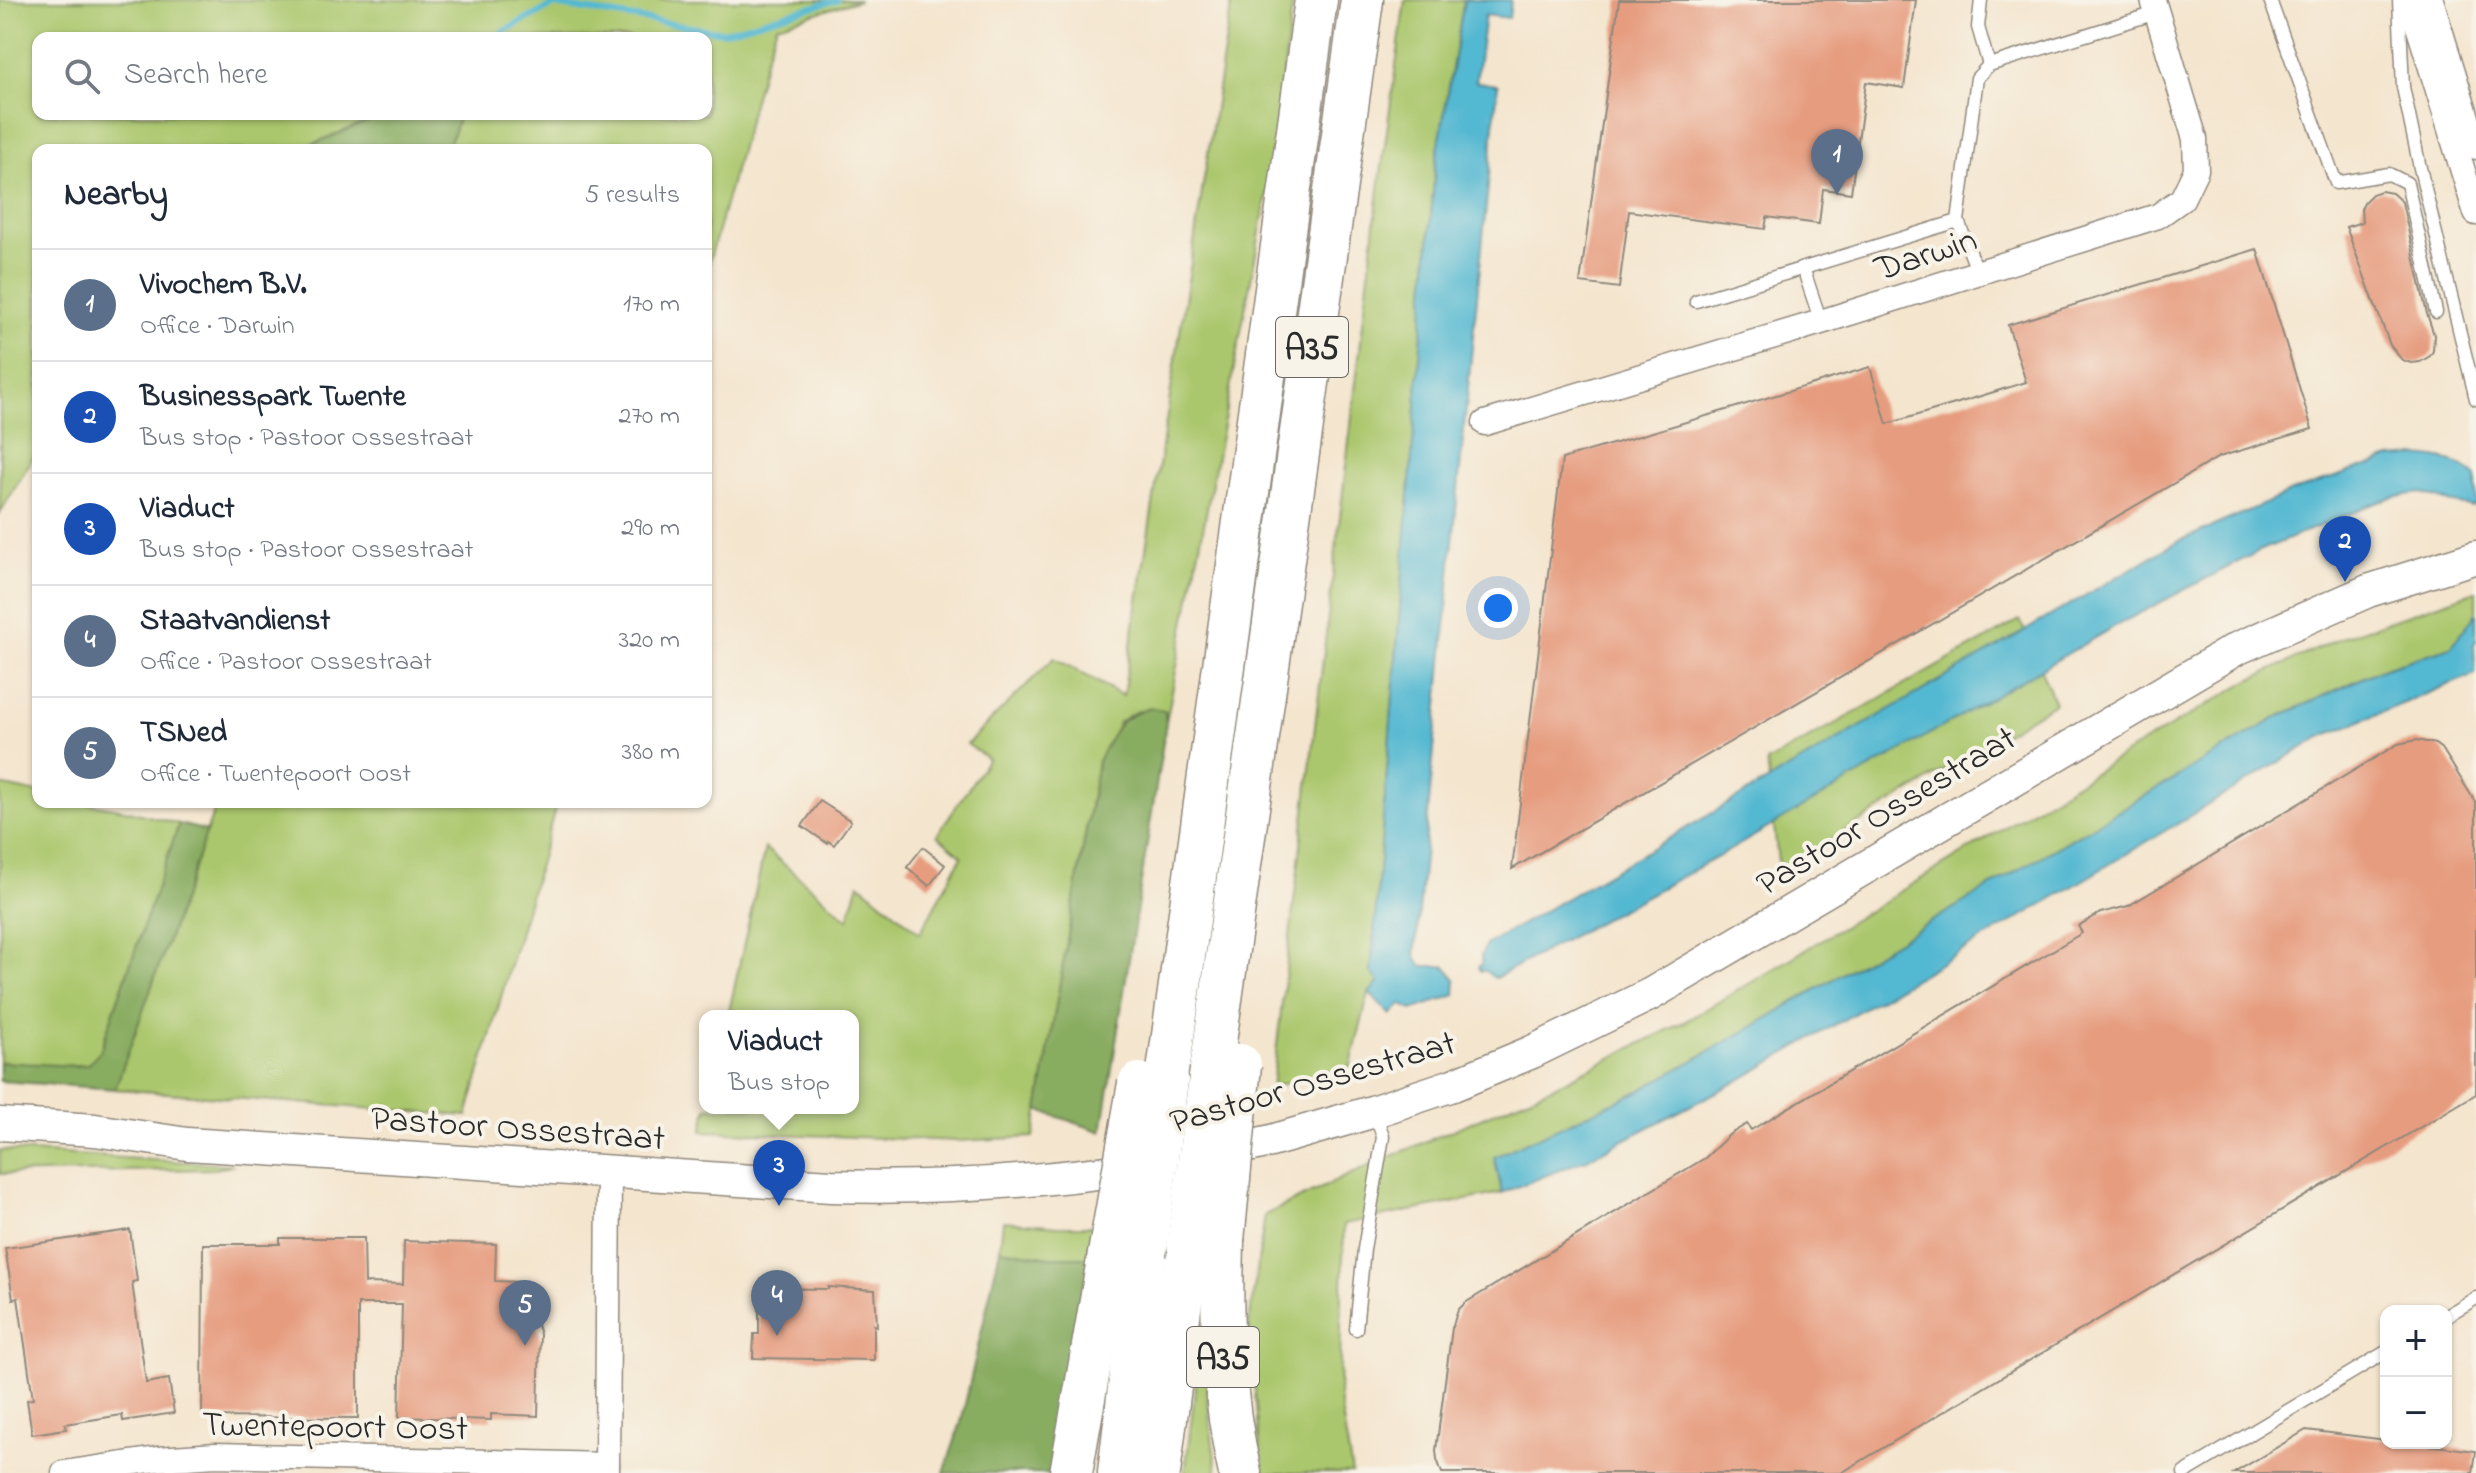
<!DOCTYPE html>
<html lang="en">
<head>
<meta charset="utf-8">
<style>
	:root { --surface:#fff; --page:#f6f6f7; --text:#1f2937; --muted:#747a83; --line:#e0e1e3; --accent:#d1495b }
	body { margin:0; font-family:"Indie Flower",sans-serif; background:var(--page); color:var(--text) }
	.controls { position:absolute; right:24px; bottom:24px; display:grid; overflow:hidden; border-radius:16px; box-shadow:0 2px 6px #0004 }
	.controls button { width:72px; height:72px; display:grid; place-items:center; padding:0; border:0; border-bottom:2px solid var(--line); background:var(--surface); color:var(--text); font:40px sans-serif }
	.you { position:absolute; left:1498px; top:608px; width:28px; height:28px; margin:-20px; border:6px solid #fff; border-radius:50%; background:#1a73e8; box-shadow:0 0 0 12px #1a73e833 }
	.badge { display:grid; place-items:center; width:52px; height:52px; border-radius:50%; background:var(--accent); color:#fff; font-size:26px; font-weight:700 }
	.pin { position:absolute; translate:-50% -66px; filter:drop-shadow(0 2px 4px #0008) }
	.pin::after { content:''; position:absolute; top:42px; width:28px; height:24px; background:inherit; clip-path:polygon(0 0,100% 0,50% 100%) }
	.popup { position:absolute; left:699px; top:1010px; width:160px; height:104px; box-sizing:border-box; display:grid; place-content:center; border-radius:16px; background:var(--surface); filter:drop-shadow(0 2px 6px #0005); font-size:26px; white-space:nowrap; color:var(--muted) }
	.popup b { font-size:30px; color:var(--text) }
	.popup::after { content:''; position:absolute; left:50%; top:100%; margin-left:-16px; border:16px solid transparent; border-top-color:var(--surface) }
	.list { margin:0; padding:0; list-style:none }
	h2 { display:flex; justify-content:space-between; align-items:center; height:104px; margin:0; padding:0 32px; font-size:34px }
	h2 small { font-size:26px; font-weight:400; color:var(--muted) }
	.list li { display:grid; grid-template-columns:52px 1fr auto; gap:24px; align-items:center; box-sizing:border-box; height:112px; padding:0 32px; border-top:2px solid var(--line) }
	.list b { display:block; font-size:30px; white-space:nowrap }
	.list p { margin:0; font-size:26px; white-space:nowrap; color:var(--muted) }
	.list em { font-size:26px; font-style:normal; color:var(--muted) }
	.icon { flex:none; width:44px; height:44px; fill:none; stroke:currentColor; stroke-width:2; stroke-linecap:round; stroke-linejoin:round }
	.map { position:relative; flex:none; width:2476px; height:1473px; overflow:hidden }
	.search { position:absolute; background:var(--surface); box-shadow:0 2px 6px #0004; left:32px; top:32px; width:680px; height:88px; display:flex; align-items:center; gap:20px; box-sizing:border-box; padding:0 28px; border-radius:16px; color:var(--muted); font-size:30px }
	.panel { position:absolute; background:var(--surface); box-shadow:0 2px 6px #0004; left:32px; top:144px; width:680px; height:664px; border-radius:16px }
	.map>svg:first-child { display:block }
	.green { fill:#abc76d; stroke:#6b794c; stroke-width:2 }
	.forest { fill:#88ac60; stroke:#5a6c46; stroke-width:2 }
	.water { fill:#53b8d1; stroke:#3f727e; stroke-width:2 }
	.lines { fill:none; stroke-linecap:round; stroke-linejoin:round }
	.stream { stroke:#53b8d1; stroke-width:6 }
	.building { fill:#e69c7f }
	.service-casing { stroke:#90887c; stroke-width:15 }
	.minor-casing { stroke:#90887c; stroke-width:27 }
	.secondary-casing { stroke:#90887c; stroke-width:35 }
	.motorway-casing { stroke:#90887c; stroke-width:45 }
	.service { stroke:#fff; stroke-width:12 }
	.minor { stroke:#fff; stroke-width:24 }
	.secondary { stroke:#fff; stroke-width:32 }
	.motorway { stroke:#fff; stroke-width:42 }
	.motorway-bridge-casing { stroke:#90887c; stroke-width:45; stroke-linecap:butt }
	.motorway-bridge { stroke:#fff; stroke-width:42 }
	.labels { text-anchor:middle; stroke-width:8; stroke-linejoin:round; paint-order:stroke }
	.shield { fill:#f7f3e8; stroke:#686764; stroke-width:2 }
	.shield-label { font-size:34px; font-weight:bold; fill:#2b2b2b }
	.street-label { font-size:36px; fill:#2b2b2b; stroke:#f7f3e8 }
</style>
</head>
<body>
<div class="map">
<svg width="2476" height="1473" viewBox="0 0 2476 1473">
	<rect width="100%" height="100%" fill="#f7f3e8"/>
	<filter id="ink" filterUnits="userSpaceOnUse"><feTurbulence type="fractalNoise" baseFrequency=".0125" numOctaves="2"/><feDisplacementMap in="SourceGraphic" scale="16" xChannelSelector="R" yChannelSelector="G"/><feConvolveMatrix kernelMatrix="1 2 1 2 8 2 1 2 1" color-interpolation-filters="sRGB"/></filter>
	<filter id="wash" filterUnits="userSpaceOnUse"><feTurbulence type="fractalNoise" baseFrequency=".006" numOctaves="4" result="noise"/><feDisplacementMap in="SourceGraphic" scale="32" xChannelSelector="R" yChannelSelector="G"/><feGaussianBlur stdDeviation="1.8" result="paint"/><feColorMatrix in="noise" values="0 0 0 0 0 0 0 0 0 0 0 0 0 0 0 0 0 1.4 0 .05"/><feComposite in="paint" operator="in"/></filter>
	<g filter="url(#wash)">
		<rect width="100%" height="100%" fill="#f4e5ce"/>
		<!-- green -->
		<g class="green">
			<polygon points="0,0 860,0 777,25 765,60 706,274 706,150 447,150 460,114 706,114 706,38 38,38 38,114 386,114 298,150 38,150 38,449 0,513"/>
			<polygon points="1232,0 1293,0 1269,185 1166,723 1165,710 1152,708 1135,712 1119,722 1093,788 1034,1137 957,1141 702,1131 707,1108 853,1108 853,1016 728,1016 765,848 848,919 859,883 920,933 962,856 937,835 988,759 967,744 1054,658 1123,696"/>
			<polygon points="1405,0 1464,0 1435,167 1371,972 1380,982 1369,993 1349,1072 1303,1079 1272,1087 1380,181"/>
			<polygon points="2476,591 2476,613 2451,647 2382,669 2280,716 1747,1030 1637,1092 1495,1157 1502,1193 1344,1224 1339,1397 1352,1473 1264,1473 1261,1463 1249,1323 1265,1215 1353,1173 1550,1088 1684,1022 1769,972 2136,747 2248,681 2338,639"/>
			<polygon points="2020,620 2055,703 1779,871 1767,762"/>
			<polygon points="0,785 38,793 38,802 80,802 125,810 179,824 101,1051 88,1064 54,1067 0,1062"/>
			<polygon points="217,802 557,802 467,1116 115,1089"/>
			<polygon points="0,1150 234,1165 215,1169 0,1174"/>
			<polygon points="1003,1221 1058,1226 1100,1226 1095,1257 1050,1257 1000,1249"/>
			<polygon points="1202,1333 1210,1422 1217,1473 1185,1473"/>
		</g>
		<!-- forest -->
		<g class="forest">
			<polygon points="386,114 460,114 447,150 298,150"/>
			<path d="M1152,708l13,3 1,12 -64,409 -64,-22 60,-349c17,-31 18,-44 54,-53z"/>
			<polygon points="179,824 207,831 115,1089 0,1081 0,1062 77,1066 88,1064 100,1051"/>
			<polygon points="1000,1249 1050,1257 1095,1257 1056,1451 1049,1473 944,1473 961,1422"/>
		</g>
		<!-- water -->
		<g class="water">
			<polygon points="1464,0 1511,0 1509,18 1485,15 1476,82 1498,85 1457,499 1415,956 1422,966 1445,966 1456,979 1455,995 1412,1010 1401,1004 1391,1015 1369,993 1379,982 1371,972 1435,167"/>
			<path d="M2417,456c21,2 44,4 59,21v28l-4,2 -23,-5 -27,-9 -31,4 -132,54 -142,74 -399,232 -223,121 -10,-7h-5l-2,-4 4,-3 -1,-8 5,-11 691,-403 117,-51 96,-33z"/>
			<polygon points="2476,613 2476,641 2474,644 2475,674 2321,737 2055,897 1738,1081 1587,1159 1502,1193 1494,1157 1637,1092 1747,1030 2280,716 2382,669 2451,647"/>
		</g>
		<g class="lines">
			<!-- stream -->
			<polyline class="stream" points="502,32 554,5 723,32 837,0"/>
		</g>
		<g id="blocks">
			<!-- building -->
			<g class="building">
				<polygon points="1619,0 1916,0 1904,88 1866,82 1851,193 1823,189 1819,224 1767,217 1765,229 1629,211 1619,288 1580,283"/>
				<polygon points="2381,191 2392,193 2402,202 2427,314 2434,335 2433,351 2430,356 2420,362 2411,363 2402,360 2390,345 2346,227 2362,222 2361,209 2364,202 2372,194"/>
				<polygon points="2257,249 2312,429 2219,457 1512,869 1562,459 1870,367 1887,424 1955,404 2026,382 2008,325"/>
				<polygon points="2417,740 2435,744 2443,750 2476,803 2476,1094 1841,1473 1442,1473 1437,1459 1436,1450 1452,1328 1458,1310 1465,1303 1705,1158 1730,1134 1747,1124 1751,1130 2082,933 2078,926 2101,913 2128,906 2398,744"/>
				<polygon points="820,801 851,821 834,845 828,841 827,843 802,826"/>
				<polygon points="923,847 945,865 929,886 907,867"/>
				<polygon points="130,1230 137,1281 132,1282 146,1383 169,1379 174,1413 123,1421 122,1415 65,1424 66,1429 32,1434 27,1400 33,1399 18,1298 13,1299 5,1248"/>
				<polygon points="280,1238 364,1238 365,1283 403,1284 404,1241 496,1244 495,1281 522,1282 540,1334 538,1416 491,1414 491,1420 399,1417 402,1304 358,1304 358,1418 202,1417 203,1244 280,1244"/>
				<polygon points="828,1287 875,1290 877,1326 874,1325 874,1360 753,1358 754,1334 759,1334 759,1288 828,1289"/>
				<polygon points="2306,1430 2386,1440 2386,1443 2412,1443 2476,1451 2473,1473 2234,1473"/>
			</g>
		</g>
	</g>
	<g filter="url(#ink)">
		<use href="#blocks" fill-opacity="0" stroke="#90887c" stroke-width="2"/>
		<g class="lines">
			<defs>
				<g id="service">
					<polyline points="1981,0 1978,27 1989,65"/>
					<polyline points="2270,0 2336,183 2389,174 2407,183 2436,312"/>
					<polyline points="2399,0 2403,87 2420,168 2476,399"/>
					<polyline points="1958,221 1978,273"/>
					<polyline points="1803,268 1821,322"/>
					<polyline points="1696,301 1958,221 1977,78 1989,65 2156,13"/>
					<polyline points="2446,1316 2476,1298"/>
					<polyline points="1356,1329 1364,1249 1383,1137 1375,1111"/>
					<polyline points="2184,1473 2386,1352"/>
				</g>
				<g id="minor">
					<polyline points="2410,0 2476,213"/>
					<polyline points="2431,0 2476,147"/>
					<polyline points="1485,423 1821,322 2158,216 2182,199 2196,170 2195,139 2153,0"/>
					<polyline points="64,1473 157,1459 216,1455 607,1465"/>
					<polyline points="607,1473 609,1172"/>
				</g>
				<g id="secondary">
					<path d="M0,1124l95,6 92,14 644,42c105,3 208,-4 313,-19"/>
					<polyline points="1213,1154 1271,1141 1375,1111 1453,1085 1532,1052 1651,994 2236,649 2368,591 2476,557"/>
				</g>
				<g id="motorway">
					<polyline points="1211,1070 1362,0"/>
					<polyline points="1167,1079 1316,0"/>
					<path d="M1223,1240c-2,79 -1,155 17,233"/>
					<polyline points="1071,1473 1108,1260"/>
					<polyline points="1119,1473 1145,1254"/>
					<polyline points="1159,1473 1188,1245"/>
				</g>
			</defs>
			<!-- service casing -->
			<use href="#service" class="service-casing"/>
			<!-- minor casing -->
			<use href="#minor" class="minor-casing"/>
			<!-- secondary casing -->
			<use href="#secondary" class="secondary-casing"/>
			<!-- motorway casing -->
			<use href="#motorway" class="motorway-casing"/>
			<!-- service -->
			<use href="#service" class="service"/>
			<!-- minor -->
			<use href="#minor" class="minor"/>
			<!-- secondary -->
			<use href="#secondary" class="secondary"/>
			<!-- motorway -->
			<use href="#motorway" class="motorway"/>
			<defs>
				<g id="motorway-bridge">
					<polyline points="1223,1240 1240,1065"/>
					<polyline points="1188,1245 1211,1070"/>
					<polyline points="1145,1254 1167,1080"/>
					<polyline points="1108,1260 1139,1084"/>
				</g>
			</defs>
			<!-- motorway-bridge casing -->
			<use href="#motorway-bridge" class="motorway-bridge-casing"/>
			<!-- motorway-bridge -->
			<use href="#motorway-bridge" class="motorway-bridge"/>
		</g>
	</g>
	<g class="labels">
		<!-- shield labels -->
		<g class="shield">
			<rect x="1276" y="317" width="72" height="60" rx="6"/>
			<rect x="1187" y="1327" width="72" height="60" rx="6"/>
		</g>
		<g class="shield-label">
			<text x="1312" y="359">A35</text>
			<text x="1223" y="1369">A35</text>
		</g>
		<!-- street labels -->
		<g class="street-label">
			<text transform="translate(1925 252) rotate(-18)" y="13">Darwin</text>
			<text transform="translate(1885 809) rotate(-31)" y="13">Pastoor Ossestraat</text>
			<text transform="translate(1312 1080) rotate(-16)" y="13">Pastoor Ossestraat</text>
			<text transform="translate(518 1126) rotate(4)" y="13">Pastoor Ossestraat</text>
			<text transform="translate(335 1424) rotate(1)" y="13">Twentepoort Oost</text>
		</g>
	</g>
</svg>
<div class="controls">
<button>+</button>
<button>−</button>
</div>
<div class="you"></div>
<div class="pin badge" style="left:1837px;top:195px;background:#5c6f8a">1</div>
<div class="pin badge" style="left:2345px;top:582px;background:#1a4fb4">2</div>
<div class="pin badge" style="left:779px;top:1206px;background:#1a4fb4">3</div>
<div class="popup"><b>Viaduct</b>Bus stop</div>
<div class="pin badge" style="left:777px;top:1336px;background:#5c6f8a">4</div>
<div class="pin badge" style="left:525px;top:1346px;background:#5c6f8a">5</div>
<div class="search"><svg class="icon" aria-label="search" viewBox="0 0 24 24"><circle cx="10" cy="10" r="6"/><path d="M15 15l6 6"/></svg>Search here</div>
<section class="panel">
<h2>Nearby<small>5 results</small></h2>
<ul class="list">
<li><span class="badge" style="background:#5c6f8a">1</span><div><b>Vivochem B.V.</b><p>Office · Darwin</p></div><em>170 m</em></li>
<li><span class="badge" style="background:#1a4fb4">2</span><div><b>Businesspark Twente</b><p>Bus stop · Pastoor Ossestraat</p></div><em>270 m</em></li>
<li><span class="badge" style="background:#1a4fb4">3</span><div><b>Viaduct</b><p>Bus stop · Pastoor Ossestraat</p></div><em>290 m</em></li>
<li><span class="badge" style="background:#5c6f8a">4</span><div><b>Staatvandienst</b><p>Office · Pastoor Ossestraat</p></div><em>320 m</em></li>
<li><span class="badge" style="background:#5c6f8a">5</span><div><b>TSNed</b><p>Office · Twentepoort Oost</p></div><em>380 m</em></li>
</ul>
</section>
</div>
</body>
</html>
